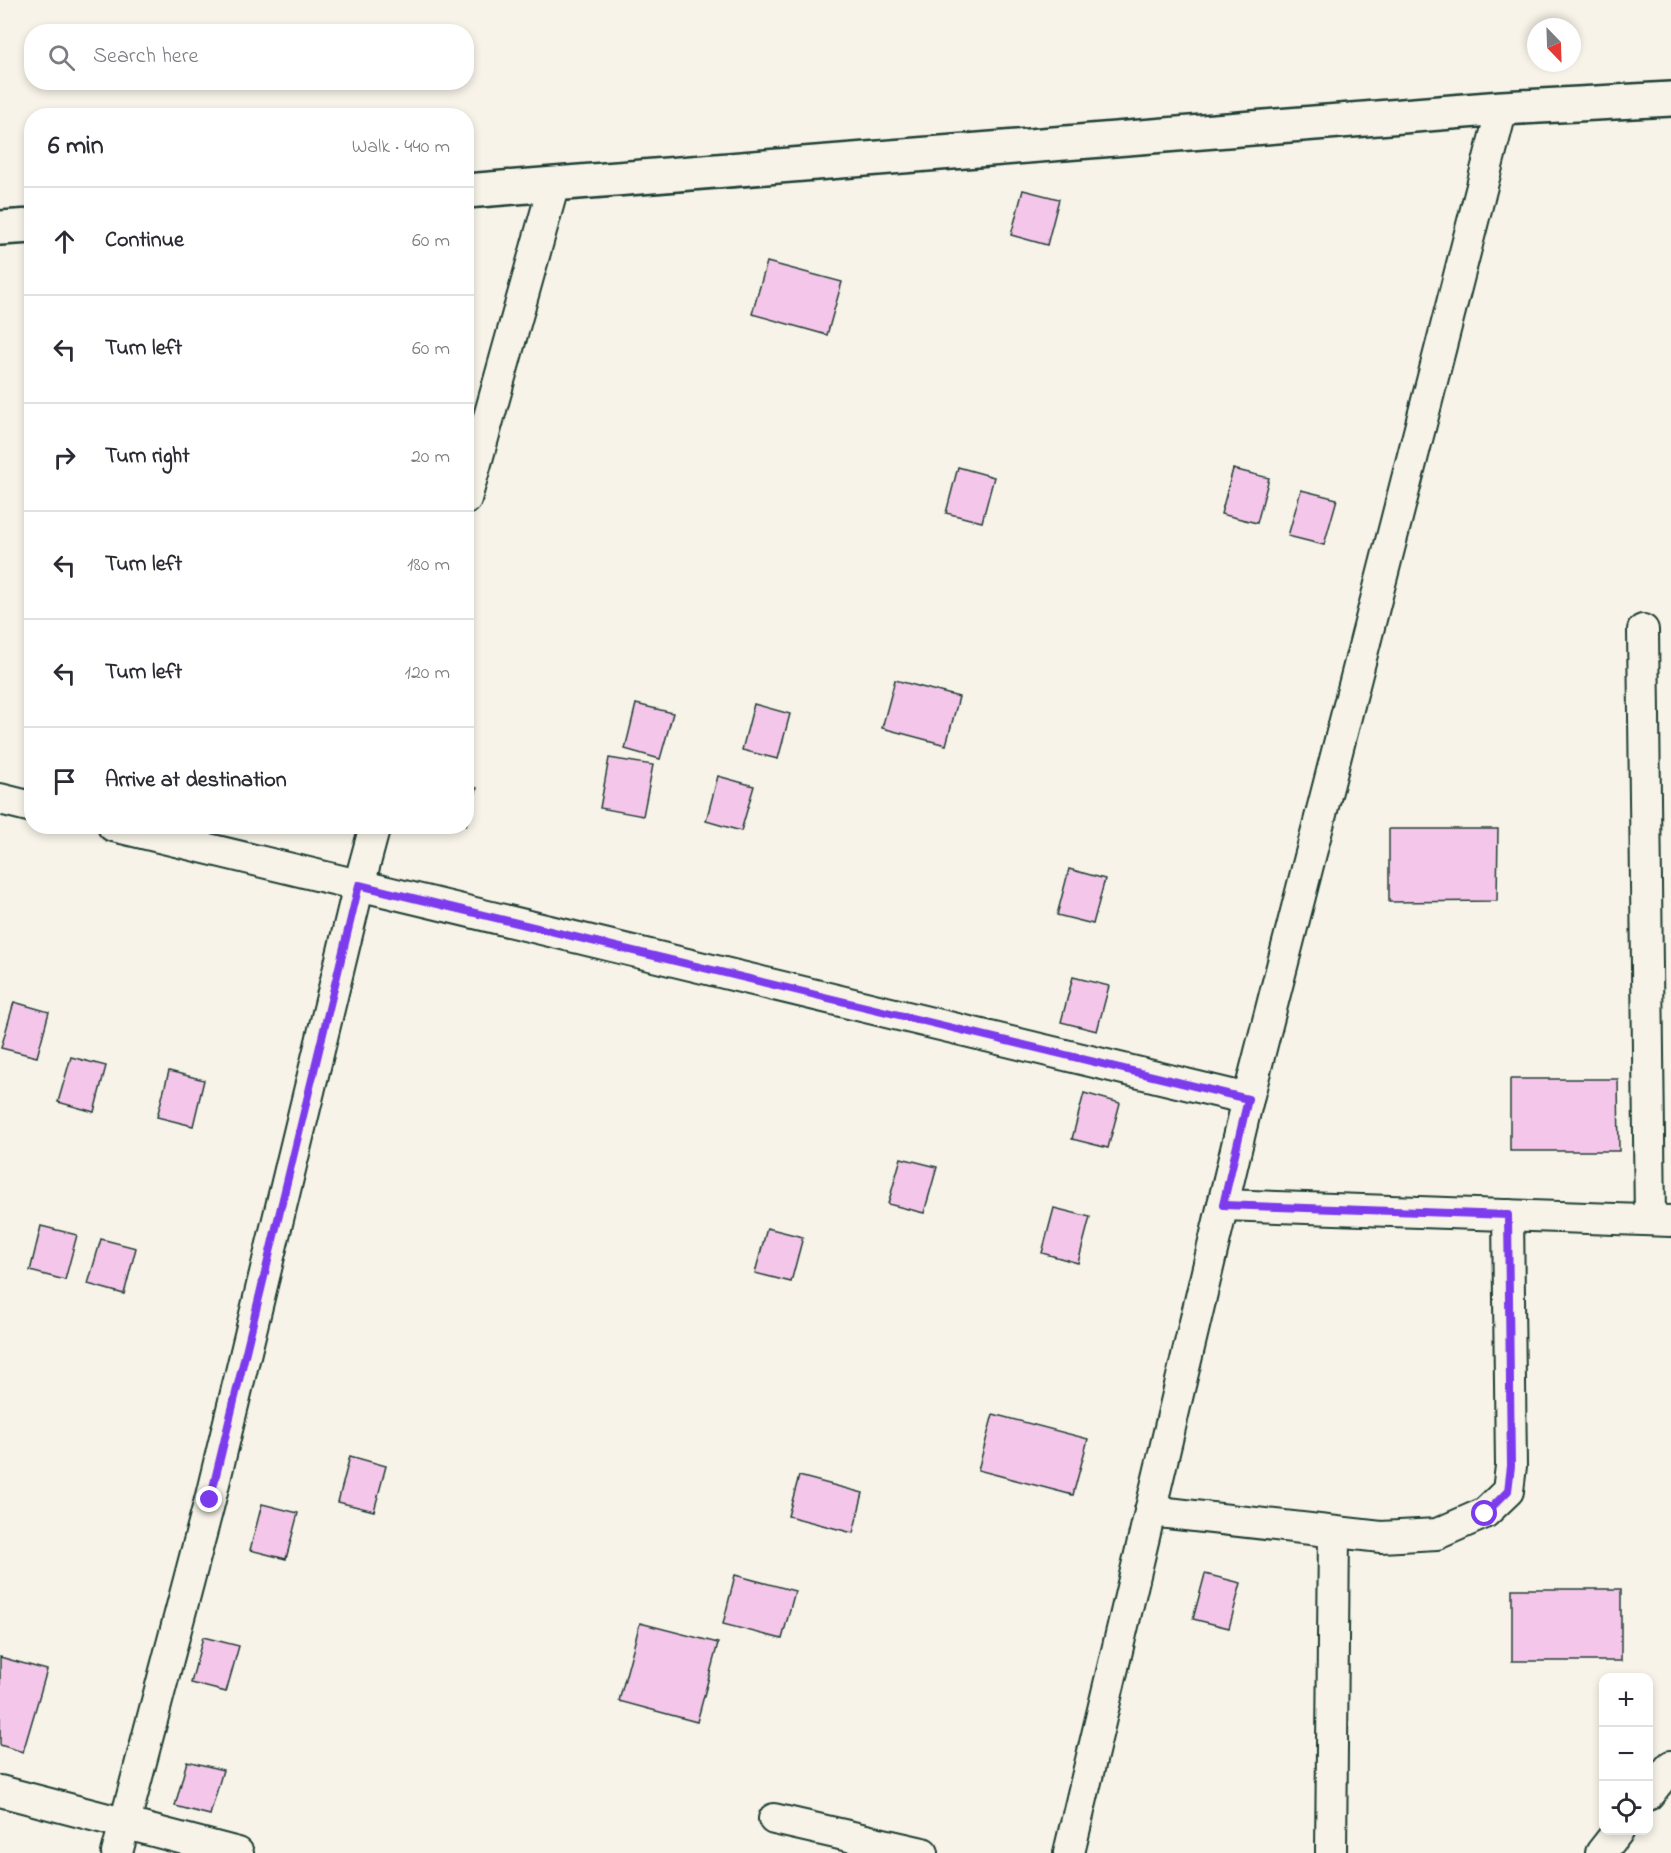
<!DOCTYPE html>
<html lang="en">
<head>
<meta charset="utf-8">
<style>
	:root { --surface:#fff; --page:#f2f2f3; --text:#2b2b33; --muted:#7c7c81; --line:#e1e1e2 }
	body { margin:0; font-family:"Indie Flower",sans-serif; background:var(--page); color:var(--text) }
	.controls { position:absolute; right:18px; bottom:18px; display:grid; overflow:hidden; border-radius:12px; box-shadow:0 3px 9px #0003 }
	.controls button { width:54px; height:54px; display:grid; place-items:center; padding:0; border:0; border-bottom:2px solid var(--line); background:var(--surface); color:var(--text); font:30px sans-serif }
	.compass { position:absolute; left:1527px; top:18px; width:54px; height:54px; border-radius:50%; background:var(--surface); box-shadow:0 3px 9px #0003; rotate:157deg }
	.stop { position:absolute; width:18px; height:18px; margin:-14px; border:4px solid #7c3aed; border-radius:50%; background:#fff }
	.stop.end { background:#7c3aed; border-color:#fff; box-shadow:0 2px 6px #0008 }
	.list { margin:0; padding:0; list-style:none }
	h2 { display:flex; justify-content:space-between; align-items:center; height:78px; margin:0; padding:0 24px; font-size:26px }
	h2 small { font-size:20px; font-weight:400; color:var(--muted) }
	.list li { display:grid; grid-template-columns:39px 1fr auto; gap:18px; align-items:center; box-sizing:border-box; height:108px; padding:0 24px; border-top:2px solid var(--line) }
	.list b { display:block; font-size:22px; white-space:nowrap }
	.list em { font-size:20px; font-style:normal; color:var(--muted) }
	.icon { flex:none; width:33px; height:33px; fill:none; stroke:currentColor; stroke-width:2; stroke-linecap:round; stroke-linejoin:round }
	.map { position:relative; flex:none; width:1671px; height:1853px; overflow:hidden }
	.search { position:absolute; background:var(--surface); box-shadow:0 3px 9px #0003; left:24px; top:24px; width:450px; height:66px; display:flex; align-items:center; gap:15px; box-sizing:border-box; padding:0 21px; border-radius:24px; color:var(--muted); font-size:22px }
	.panel { position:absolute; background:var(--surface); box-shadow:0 3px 9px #0003; left:24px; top:108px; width:450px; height:726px; border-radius:24px }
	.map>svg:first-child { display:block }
	.building { fill:#f4c6ea; stroke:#1f3d34; stroke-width:1.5 }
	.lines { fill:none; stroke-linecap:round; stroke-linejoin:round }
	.minor-casing { stroke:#1f3d34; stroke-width:34 }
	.tertiary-casing { stroke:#1f3d34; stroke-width:38 }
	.minor { stroke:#f7f3e8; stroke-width:30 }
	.tertiary { stroke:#f7f3e8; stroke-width:33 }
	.route { stroke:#7c3aed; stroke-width:8 }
</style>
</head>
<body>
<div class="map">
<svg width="1671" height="1853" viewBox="0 0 1671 1853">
	<rect width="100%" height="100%" fill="#f7f3e8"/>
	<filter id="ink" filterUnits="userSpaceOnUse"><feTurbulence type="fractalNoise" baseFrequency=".0167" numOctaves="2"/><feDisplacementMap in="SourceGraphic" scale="12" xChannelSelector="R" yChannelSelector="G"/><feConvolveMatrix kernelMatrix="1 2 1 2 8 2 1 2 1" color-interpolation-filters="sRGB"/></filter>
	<g filter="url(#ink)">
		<!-- building -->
		<g class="building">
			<polygon points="1023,190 1059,199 1047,245 1011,235"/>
			<polygon points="767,262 842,282 827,335 752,314"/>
			<polygon points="958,467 994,477 982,522 946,513"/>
			<polygon points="1233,469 1269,478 1257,523 1221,514"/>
			<polygon points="1301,490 1337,499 1324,545 1288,536"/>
			<polygon points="895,680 959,697 946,745 882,728"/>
			<polygon points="636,704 673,713 660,759 625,749"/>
			<polygon points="754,704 790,714 778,759 742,750"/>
			<polygon points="609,758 653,765 643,816 600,808"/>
			<polygon points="718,776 754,786 741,831 706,821"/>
			<polygon points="466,785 477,788 466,826"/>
			<polygon points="1389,829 1498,829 1497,901 1389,902"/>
			<polygon points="1069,869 1105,879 1093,924 1057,915"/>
			<polygon points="1073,977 1109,986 1097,1031 1061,1022"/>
			<polygon points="14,1002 49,1012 37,1057 1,1048"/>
			<polygon points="71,1057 106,1066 94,1112 58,1102"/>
			<polygon points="169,1071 204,1080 193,1126 157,1117"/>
			<polygon points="1510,1079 1618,1079 1619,1151 1510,1151"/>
			<polygon points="1084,1093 1120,1103 1108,1148 1072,1139"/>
			<polygon points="901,1158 937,1167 924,1213 888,1204"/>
			<polygon points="1054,1208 1090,1217 1078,1263 1042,1253"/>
			<polygon points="41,1226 77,1235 65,1280 30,1271"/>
			<polygon points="767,1228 803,1237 791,1282 755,1273"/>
			<polygon points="101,1239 136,1248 124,1294 88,1284"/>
			<polygon points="993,1414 1088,1439 1073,1495 978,1470"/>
			<polygon points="350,1456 386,1466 374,1511 338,1502"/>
			<polygon points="799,1476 863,1493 853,1533 788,1516"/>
			<polygon points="262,1504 298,1513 286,1559 250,1550"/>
			<polygon points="1205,1574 1241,1583 1229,1628 1193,1619"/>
			<polygon points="735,1575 795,1591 782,1639 723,1624"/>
			<rect x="1512" y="1589" width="109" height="72"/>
			<polygon points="640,1623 718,1643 697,1722 619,1701"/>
			<polygon points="203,1637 239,1646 226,1692 191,1683"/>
			<polygon points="0,1657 47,1670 23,1752 0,1745"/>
			<polygon points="187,1761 223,1770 210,1815 175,1806"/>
		</g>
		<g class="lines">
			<defs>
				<g id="minor">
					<polyline points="466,499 554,184"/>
					<polyline points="1643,630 1650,1220"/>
					<polyline points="0,799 32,807"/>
					<polyline points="113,826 1248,1099"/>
					<polyline points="1223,1205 1671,1221"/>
					<polyline points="1150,1511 1381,1537 1437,1534 1485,1513 1508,1491 1511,1466 1508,1215"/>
					<polyline points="0,1791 238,1853"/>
					<polyline points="1648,1795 1671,1766"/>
					<polyline points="774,1819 923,1853"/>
					<polyline points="117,1853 210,1500 359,885 375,826"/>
					<polyline points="1069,1853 1248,1099 1502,108"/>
					<polyline points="1331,1853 1334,1532"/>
					<polyline points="1601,1853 1619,1830"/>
				</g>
				<g id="tertiary">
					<polyline points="466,191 1502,108 1671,99"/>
					<polyline points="0,228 32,226"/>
				</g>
			</defs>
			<!-- minor casing -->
			<use href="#minor" class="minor-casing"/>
			<!-- tertiary casing -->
			<use href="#tertiary" class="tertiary-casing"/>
			<!-- minor -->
			<use href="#minor" class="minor"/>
			<!-- tertiary -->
			<use href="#tertiary" class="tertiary"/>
		</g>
	</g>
	<g class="lines" filter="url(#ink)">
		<!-- route -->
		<polyline class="route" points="210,1500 359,885 1248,1099 1223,1205 1508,1215 1511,1466 1508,1491 1485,1514"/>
	</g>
</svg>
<div class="controls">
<button>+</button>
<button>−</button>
<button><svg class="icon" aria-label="locate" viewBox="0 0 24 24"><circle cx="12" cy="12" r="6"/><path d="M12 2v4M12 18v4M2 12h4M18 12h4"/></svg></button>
</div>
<svg class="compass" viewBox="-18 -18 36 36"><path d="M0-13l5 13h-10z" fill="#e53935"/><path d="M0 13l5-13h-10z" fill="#7c7c81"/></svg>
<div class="stop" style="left:1485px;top:1514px"></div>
<div class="stop end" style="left:210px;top:1500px"></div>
<div class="search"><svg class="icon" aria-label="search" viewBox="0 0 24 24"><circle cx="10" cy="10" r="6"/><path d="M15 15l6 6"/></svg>Search here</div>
<section class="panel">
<h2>6 min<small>Walk · 440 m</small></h2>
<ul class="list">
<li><svg class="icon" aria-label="ahead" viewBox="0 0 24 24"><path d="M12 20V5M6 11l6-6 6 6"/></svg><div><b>Continue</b></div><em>60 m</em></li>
<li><svg class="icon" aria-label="left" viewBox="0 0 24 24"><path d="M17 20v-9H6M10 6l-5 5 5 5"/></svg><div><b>Turn left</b></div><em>60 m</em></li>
<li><svg class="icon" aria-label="right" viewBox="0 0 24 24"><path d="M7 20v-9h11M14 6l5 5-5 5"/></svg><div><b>Turn right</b></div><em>20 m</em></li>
<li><svg class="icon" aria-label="left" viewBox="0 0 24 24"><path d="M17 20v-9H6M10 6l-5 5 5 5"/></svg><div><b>Turn left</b></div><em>180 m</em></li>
<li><svg class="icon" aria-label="left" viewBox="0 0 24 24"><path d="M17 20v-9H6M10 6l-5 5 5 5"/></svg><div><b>Turn left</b></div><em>120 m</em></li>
<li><svg class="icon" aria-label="arrive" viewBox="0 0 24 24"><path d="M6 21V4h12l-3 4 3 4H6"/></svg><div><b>Arrive at destination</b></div></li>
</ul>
</section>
</div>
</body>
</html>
